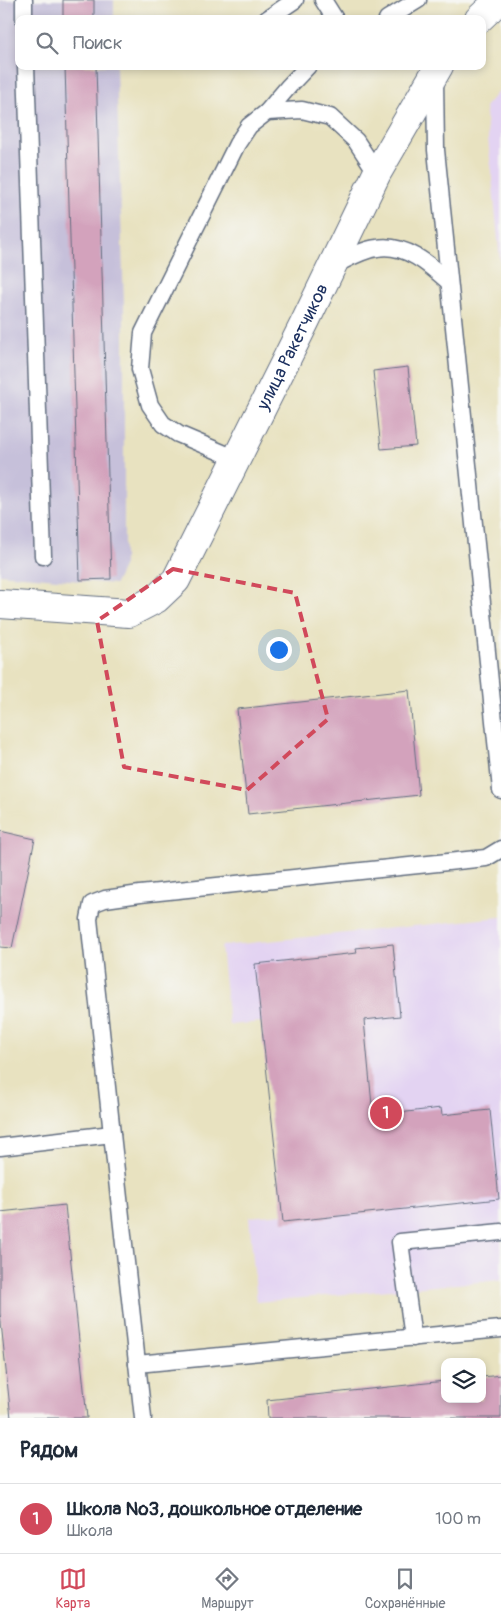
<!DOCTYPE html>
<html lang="ru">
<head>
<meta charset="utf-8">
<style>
	:root { --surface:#fff; --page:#f6f6f7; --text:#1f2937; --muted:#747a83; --line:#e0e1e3; --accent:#d1495b }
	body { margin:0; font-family:Pangolin,sans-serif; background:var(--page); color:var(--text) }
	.controls { position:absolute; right:15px; bottom:15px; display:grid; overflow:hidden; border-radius:10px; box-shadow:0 2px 8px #0003 }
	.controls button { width:45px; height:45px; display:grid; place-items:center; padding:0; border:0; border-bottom:1px solid var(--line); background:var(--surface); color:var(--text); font:25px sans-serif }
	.you { position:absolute; left:278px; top:649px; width:18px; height:18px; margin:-12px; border:4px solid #fff; border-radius:50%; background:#1a73e8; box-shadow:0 0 0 8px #1a73e833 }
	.badge { display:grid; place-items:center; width:32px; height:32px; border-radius:50%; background:var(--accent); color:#fff; font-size:16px; font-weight:700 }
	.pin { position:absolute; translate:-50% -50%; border:2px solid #fff; box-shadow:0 1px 5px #0006 }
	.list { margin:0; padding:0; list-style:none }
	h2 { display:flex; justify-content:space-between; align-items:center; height:65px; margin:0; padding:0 20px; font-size:21px }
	h2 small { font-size:16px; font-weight:400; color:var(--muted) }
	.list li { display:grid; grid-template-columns:32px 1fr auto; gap:15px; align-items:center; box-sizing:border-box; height:70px; padding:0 20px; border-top:1px solid var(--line) }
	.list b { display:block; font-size:19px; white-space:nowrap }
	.list p { margin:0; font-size:16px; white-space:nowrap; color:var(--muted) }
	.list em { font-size:16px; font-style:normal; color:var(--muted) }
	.icon { flex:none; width:28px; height:28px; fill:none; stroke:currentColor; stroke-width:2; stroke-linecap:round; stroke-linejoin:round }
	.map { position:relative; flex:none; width:501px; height:1418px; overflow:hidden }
	.search { position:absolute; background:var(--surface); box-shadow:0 2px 8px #0003; left:15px; right:15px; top:15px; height:55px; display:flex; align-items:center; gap:12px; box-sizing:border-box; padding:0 18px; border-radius:10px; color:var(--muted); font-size:19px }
	.sheet { height:135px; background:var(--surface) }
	nav { display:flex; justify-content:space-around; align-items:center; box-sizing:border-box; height:70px; border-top:1px solid var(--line); background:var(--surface); font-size:14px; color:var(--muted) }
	nav a { display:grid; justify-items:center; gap:2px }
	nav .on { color:var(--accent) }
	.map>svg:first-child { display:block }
	.built { fill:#e3d3f2 }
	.industrial { fill:#c6c0da }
	.building { fill:#d3a2bc }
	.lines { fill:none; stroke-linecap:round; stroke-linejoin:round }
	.service-casing { stroke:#636e80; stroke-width:19 }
	.minor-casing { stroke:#636e80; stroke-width:30 }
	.service { stroke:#fff; stroke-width:16 }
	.minor { stroke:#fff; stroke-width:28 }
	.marked { fill:none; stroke:#d1495b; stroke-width:4; stroke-dasharray:10 6; stroke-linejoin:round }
	.labels { text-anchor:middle; stroke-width:4; stroke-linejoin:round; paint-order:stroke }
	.street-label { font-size:18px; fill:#1b2f5e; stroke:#f6f6f2 }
</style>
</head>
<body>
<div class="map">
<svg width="501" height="1418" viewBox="0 0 501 1418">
	<rect width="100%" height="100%" fill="#f6f6f2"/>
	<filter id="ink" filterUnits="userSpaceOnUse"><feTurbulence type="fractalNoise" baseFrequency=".02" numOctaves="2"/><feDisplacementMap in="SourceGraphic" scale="10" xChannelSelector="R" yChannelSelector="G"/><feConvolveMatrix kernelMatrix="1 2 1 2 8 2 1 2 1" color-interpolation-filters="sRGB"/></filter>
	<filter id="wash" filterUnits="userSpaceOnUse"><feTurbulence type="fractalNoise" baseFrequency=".0096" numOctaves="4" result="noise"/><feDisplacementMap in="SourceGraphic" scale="20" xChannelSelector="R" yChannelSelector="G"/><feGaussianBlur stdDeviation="1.12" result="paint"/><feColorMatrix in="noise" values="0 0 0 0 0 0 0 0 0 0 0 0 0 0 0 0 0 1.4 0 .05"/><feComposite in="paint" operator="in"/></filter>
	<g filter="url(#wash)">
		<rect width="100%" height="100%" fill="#e8e2c0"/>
		<!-- built -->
		<g class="built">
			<polygon points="501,88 501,270 485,107"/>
			<polygon points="501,917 501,1280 257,1302 249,1217 282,1214 261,1022 229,1025 221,946"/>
		</g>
		<!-- industrial -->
		<polygon class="industrial" points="0,0 114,0 114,19 19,19 19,66 116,66 124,303 124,565 115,584 0,574"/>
		<g id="blocks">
			<!-- building -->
			<g class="building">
				<rect x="63" y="0" width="31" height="19"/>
				<polygon points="65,66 96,66 111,579 80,580"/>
				<polygon points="408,367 416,446 381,449 373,371"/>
				<polygon points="409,690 419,795 248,814 237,709"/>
				<polygon points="0,831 35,839 12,948 0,947"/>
				<polygon points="393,944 400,1016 364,1020 373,1116 441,1108 442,1115 490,1110 499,1199 283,1222 255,964 357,953 356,948"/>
				<polygon points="65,1205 87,1418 11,1418 0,1313 0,1212"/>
				<polygon points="501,1375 501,1418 268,1418 267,1400 445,1381 445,1399 482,1399 482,1377"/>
			</g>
		</g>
	</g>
	<g filter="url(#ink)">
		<use href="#blocks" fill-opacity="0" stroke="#636e80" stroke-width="1"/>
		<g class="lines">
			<defs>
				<g id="service">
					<polyline points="24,0 24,19"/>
					<polyline points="323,0 335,19"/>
					<polyline points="267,19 295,0"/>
					<polyline points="387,19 418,0"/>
					<polyline points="26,66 43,556"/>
					<polyline points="435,79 436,150 501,790"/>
					<polyline points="267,112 289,86 308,66"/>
					<path d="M333,266c14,-7 28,-16 44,-18 28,-5 53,17 72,34"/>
					<polyline points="237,459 178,434 163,424 150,405 140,369 143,333 237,144 249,126 267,112 302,110 330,117 356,141 377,173"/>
					<polyline points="112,1134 89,919 92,904 105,899 140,894 486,858 501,849"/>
					<polyline points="0,1147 112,1134 143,1418"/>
					<polyline points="413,1338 400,1242 501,1232"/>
					<polyline points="137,1364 501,1329"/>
				</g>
				<g id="minor">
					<polyline points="479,19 499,0"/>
					<path id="s1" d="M0,604l129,9 27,-14 20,-19 129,-258 72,-149 62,-107"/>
				</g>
			</defs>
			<!-- service casing -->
			<use href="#service" class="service-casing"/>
			<!-- minor casing -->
			<use href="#minor" class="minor-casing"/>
			<!-- service -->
			<use href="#service" class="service"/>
			<!-- minor -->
			<use href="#minor" class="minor"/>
		</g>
	</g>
	<!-- marked area -->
	<path class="marked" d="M173,569l122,24 33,126 -81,71 -123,-23 -27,-146z"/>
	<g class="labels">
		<!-- street labels -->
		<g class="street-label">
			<text dy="6" stroke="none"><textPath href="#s1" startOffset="448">улица Ракетчиков</textPath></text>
		</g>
	</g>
</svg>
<div class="controls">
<button><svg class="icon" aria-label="layers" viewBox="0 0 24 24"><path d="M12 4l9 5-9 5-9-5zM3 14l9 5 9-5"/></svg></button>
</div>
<div class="you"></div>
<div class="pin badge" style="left:386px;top:1113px">1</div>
<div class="search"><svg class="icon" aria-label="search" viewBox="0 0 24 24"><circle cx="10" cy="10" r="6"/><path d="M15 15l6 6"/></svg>Поиск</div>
</div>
<section class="sheet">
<h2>Рядом<small></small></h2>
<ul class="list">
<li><span class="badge">1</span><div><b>Школа №3, дошкольное отделение</b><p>Школа</p></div><em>100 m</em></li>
</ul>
</section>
<nav>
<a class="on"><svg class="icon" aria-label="map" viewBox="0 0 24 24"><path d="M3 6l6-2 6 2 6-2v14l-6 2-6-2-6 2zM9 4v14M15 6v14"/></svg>Карта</a>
<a><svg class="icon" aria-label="directions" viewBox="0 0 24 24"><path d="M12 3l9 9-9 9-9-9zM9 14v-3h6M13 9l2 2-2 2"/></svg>Маршрут</a>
<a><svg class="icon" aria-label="saved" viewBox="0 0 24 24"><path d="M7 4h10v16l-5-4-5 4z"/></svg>Сохранённые</a>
</nav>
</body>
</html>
